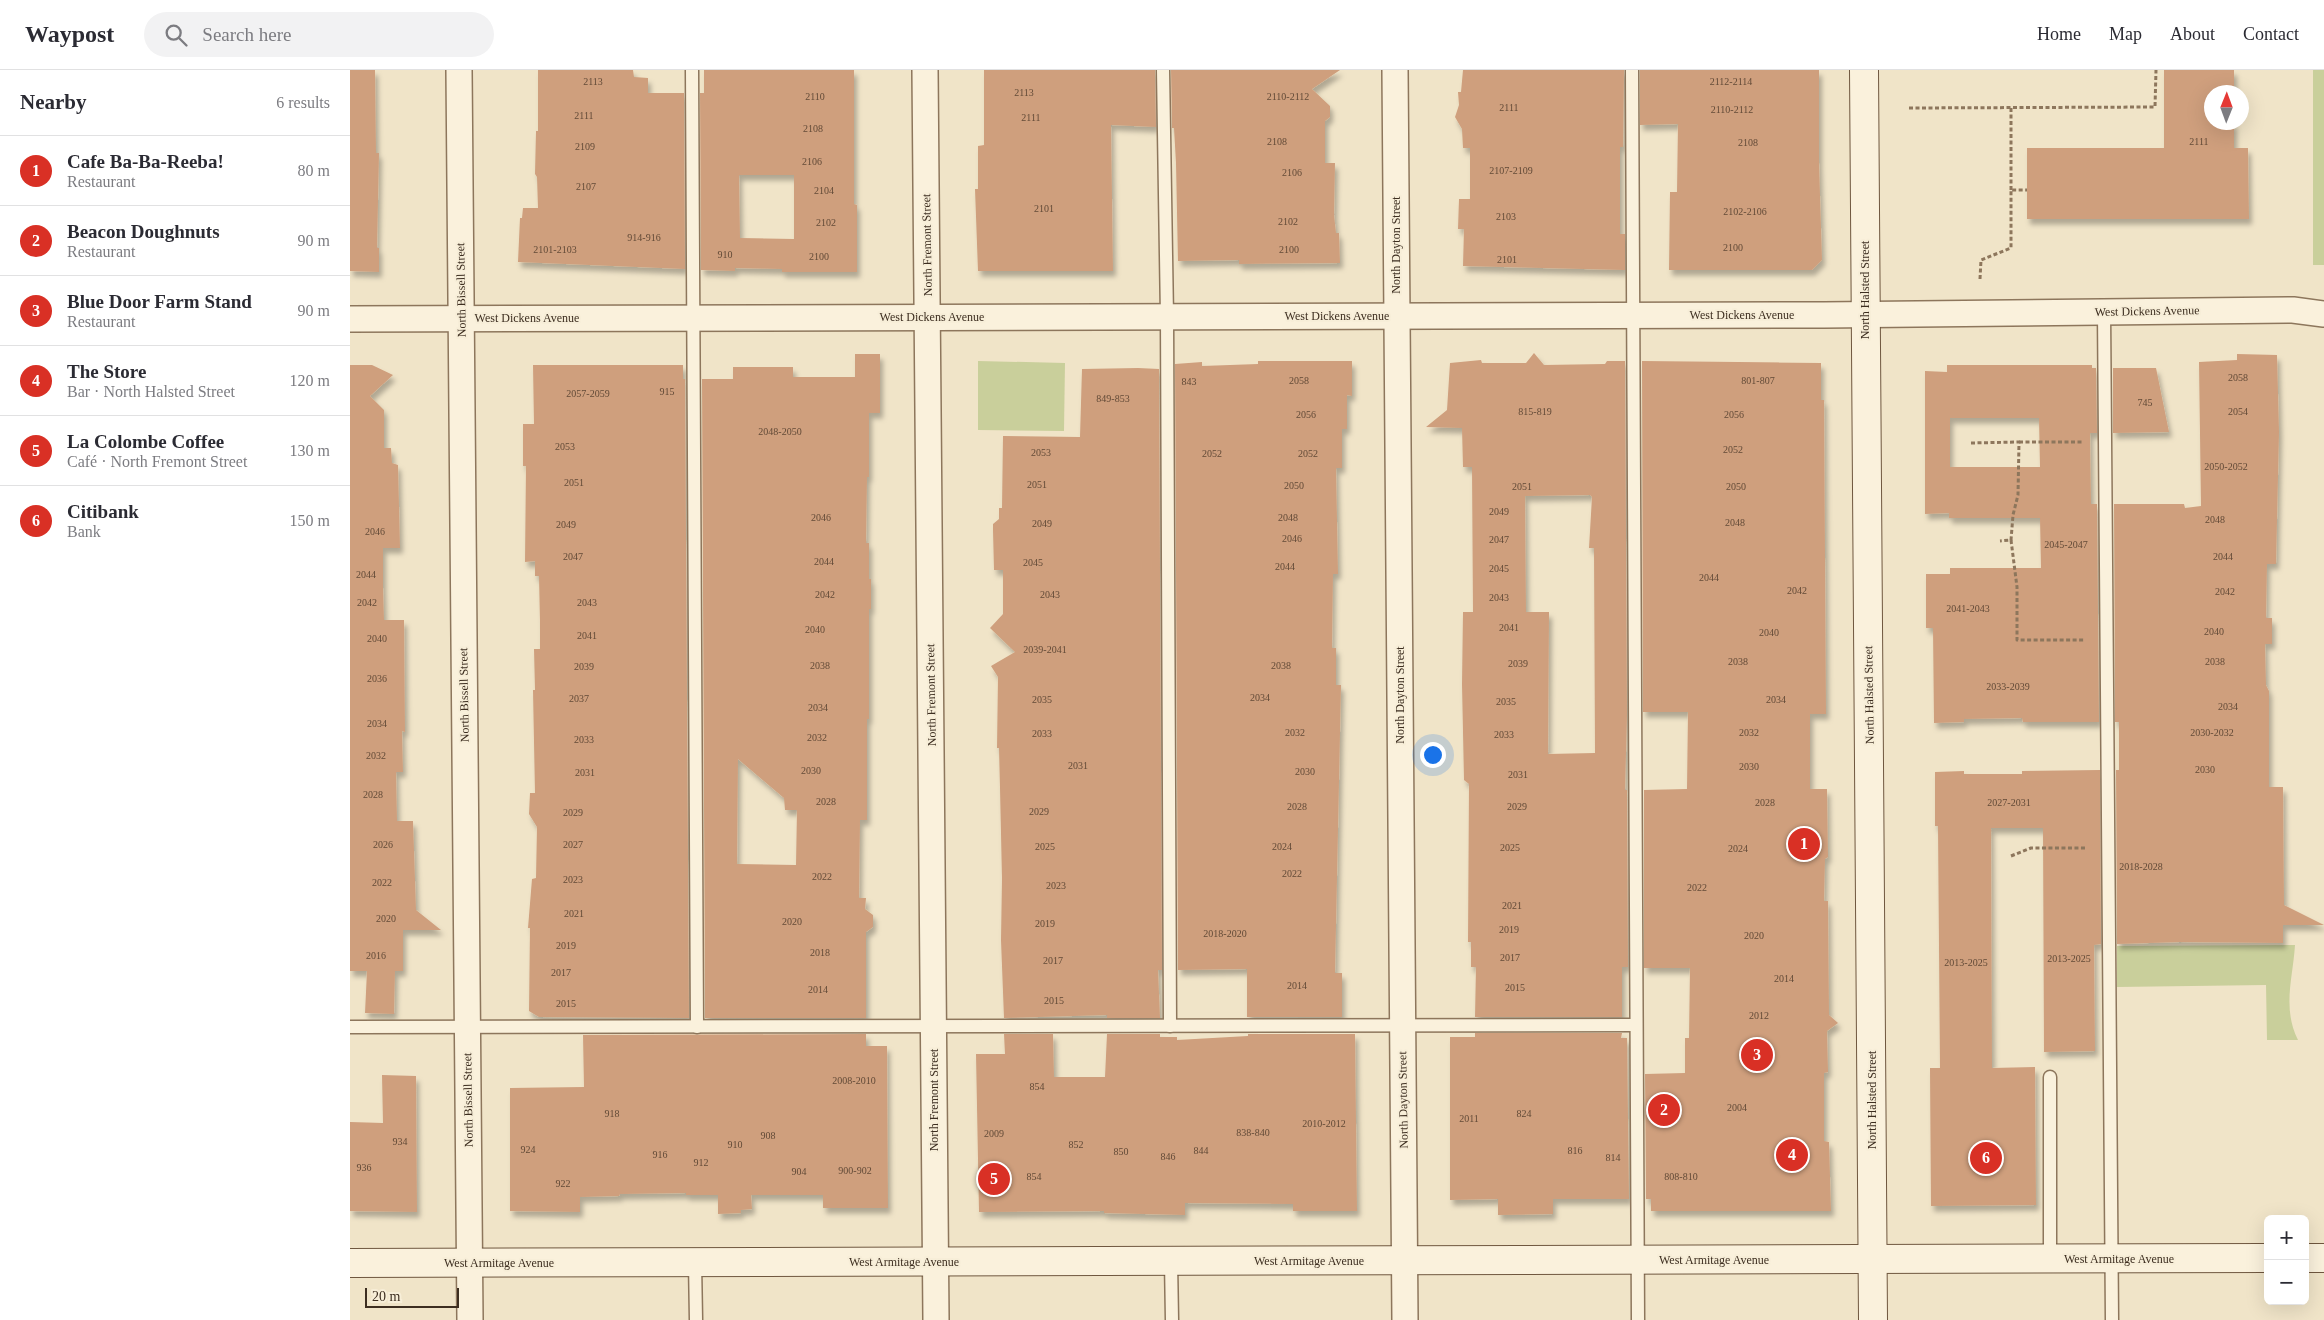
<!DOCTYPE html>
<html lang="en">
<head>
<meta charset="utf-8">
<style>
	:root { --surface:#fff; --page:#f2f2f3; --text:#2b2b33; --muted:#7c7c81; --line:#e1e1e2; --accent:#d93025 }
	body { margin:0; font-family:"Times New Roman",serif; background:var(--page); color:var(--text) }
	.controls { position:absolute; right:15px; bottom:15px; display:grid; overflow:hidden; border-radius:8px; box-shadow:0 5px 20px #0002 }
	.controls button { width:45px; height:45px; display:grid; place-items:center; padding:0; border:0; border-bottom:1px solid var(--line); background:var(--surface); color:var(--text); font:25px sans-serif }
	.compass { position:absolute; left:1854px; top:15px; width:45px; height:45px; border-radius:50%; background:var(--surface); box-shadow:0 5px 20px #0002; rotate:1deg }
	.scale { position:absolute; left:15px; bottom:12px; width:94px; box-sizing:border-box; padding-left:5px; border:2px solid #3d2e20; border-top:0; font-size:14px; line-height:18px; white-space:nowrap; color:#3d2e20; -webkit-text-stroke:4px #f7eed8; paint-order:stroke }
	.you { position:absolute; left:1082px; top:684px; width:18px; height:18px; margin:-12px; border:4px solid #fff; border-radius:50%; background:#1a73e8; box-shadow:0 0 0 8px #1a73e833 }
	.badge { display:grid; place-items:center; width:32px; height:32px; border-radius:50%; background:var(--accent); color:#fff; font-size:16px; font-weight:700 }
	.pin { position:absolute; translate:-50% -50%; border:2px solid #fff; box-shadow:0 1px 5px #0006 }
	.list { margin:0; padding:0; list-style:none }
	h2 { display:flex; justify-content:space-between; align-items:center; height:65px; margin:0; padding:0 20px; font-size:21px }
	h2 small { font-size:16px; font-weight:400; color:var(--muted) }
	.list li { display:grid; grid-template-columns:32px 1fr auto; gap:15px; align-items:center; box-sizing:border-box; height:70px; padding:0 20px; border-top:1px solid var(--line) }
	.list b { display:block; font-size:19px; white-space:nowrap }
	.list p { margin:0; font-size:16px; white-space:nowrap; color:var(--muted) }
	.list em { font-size:16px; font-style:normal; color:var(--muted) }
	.icon { flex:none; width:28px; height:28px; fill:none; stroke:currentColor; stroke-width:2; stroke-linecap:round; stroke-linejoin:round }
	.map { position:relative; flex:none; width:1974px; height:1250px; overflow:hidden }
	header { display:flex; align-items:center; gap:30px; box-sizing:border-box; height:70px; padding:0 25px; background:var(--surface); border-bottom:1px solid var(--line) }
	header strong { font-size:24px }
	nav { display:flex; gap:28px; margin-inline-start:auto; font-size:18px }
	.search { width:350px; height:45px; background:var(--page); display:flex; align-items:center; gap:12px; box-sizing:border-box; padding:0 18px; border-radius:28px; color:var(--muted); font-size:19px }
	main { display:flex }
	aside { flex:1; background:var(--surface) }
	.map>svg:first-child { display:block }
	.green { fill:#c9cf9b }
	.building { fill:#cf9f7d; fill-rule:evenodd; filter:url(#shadow) }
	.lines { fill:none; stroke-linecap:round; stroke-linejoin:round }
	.lane-casing { stroke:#8d765c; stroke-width:15 }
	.street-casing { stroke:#8d765c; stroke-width:28 }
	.secondary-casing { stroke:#6f573f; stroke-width:30 }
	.path { stroke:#8d765c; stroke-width:3; stroke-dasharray:4 2.5; stroke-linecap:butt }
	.lane { stroke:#faf1dc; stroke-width:12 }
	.street { stroke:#faf1dc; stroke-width:25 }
	.secondary { stroke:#faf1dc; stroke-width:28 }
	.labels { text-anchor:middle; stroke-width:4; stroke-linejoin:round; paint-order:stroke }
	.number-label { font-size:10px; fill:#624a37 }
	.street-label { font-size:12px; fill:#3d2e20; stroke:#f7eed8 }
</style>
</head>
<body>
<header>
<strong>Waypost</strong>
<div class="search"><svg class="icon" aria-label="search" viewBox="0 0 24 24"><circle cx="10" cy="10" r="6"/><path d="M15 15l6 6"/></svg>Search here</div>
<nav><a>Home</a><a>Map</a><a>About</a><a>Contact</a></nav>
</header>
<main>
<aside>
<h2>Nearby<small>6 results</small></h2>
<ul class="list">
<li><span class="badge">1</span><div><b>Cafe Ba-Ba-Reeba!</b><p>Restaurant</p></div><em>80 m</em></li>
<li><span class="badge">2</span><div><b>Beacon Doughnuts</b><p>Restaurant</p></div><em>90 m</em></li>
<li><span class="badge">3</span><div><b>Blue Door Farm Stand</b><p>Restaurant</p></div><em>90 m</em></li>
<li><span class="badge">4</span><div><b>The Store</b><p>Bar · North Halsted Street</p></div><em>120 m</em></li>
<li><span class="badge">5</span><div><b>La Colombe Coffee</b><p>Café · North Fremont Street</p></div><em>130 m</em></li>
<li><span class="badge">6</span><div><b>Citibank</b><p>Bank</p></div><em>150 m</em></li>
</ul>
</aside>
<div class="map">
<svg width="1974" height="1250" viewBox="0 0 1974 1250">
	<defs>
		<filter id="shadow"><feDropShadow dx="3" dy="5.5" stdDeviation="2.5" flood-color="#0004"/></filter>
	</defs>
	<rect width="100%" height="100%" fill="#f0e4c8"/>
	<!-- green -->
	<g class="green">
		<rect x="1963" y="0" width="11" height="195"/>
		<polygon points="628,291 715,293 714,361 628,360"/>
		<path d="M1945,875c-2,33 -13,63 3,95h-31l-1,-55 -149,2v-41z"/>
	</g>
	<!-- building -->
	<g class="building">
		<polygon points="0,0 25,0 26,83 29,83 27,178 29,178 29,202 0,201"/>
		<polygon points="188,0 283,0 284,7 298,8 298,23 334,23 335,199 168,192 170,148 172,148 173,138 188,138 187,107 185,104 186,61 188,61"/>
		<path d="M354,0h150v134l3,1v67h-75v-3l-47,-1v3l-34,-1 -1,-177h4zM389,105h55v64l-54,-1z"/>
		<polygon points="634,0 805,0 806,57 761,55 763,201 628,201 625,119 628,119 628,76 634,75"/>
		<polygon points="821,0 990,0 962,19 980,36 980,47 975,51 975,93 985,93 984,145 986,163 989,163 990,193 889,194 889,190 828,191 826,93 824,58 822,58"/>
		<polygon points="1113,0 1274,0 1273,77 1270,77 1270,164 1275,164 1275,200 1113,196 1114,159 1108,159 1109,129 1120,129 1120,78 1113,78 1112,59 1105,47 1109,35 1108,22 1111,22"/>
		<polygon points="1290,0 1469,0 1469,93 1472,190 1462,200 1319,200 1320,122 1327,122 1328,54 1290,55"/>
		<polygon points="1814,0 1884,0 1884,22 1862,22 1862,52 1884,52 1884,78 1898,78 1899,149 1677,149 1677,78 1814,78"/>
		<path d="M1184,283l10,12 61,-1 2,-3h18l2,354 -2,75h2l1,177h-6v50h-147l1,-50h-5v-25h-3l1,-158 -5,-4 -2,-96 1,-72h10l-1,-145h-9l-1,-39 -36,-1 21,-17 3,-47 31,-3 1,3h44zM1240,425l2,2 -3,51h5l1,205 -47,1 1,-142h-23l-1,-116z"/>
		<path d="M505,284h25v59h-11v64h-2l-1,66h3v36h2v30h-2v110h-2v101h-7l-1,78h7l-1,11 8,6v12l-7,5v86h-161l-3,-639h31v-12h60v10h62zM388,689l46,39 1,12h12l-1,55 -59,-1z"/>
		<polygon points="1887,284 1927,285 1929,362 1926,494 1917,494 1916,548 1922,548 1922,574 1915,574 1916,615 1919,621 1919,717 1933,717 1934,835 1974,855 1933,855 1933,873 1830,872 1767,874 1766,700 1769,700 1769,652 1765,652 1764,434 1834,434 1835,438 1851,436 1849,292 1887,290"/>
		<polygon points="908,291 1002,291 1002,326 997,325 997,359 992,359 992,398 986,398 988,504 983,504 982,578 986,578 986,615 991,615 985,903 992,903 992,947 897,947 897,899 828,900 825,294 852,292 852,296 908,294"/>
		<polygon points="1292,291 1471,293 1471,330 1474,330 1476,644 1460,644 1460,719 1477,719 1478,787 1475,789 1474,831 1478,831 1479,945 1488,953 1477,961 1478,1002 1474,1003 1474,1071 1479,1072 1481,1141 1301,1141 1301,1129 1296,1129 1295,1004 1335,1003 1335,968 1339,968 1340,898 1294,898 1294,720 1337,719 1338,642 1293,642"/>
		<polygon points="0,295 22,295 43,305 20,326 34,340 34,378 41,378 42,393 48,395 50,478 33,478 33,518 34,550 54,550 55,662 52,661 53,702 46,702 47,751 63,751 66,840 91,860 53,860 53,901 45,901 44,944 15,943 17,901 0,901"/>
		<polygon points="183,295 333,295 333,309 335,309 339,948 189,947 179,941 180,858 178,858 182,809 186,808 187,757 179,744 180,723 185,723 183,620 185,620 184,579 190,579 190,552 189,506 185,506 185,491 175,492 176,396 173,396 173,354 184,354"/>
		<path d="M1597,295h145v3h4l1,65h-7l1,71h6l2,218h-76l-1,-4 -58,1v3l-30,1 -1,-95h-7v-54h24v-6h91l-1,-50h-91v-5l-24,1v-143l22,1zM1600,348h89l1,49h-90z"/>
		<polygon points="788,298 809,299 812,900 808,900 810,948 757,948 757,945 654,948 651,870 652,809 650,718 649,678 647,678 648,607 641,596 665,582 640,558 653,544 653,500 644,500 643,460 643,454 649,449 649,438 652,438 653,366 730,367 732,299"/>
		<polygon points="1763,298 1806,298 1819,362 1763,363"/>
		<polygon points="1750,700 1751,874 1744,875 1745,981 1694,982 1693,758 1641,758 1642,998 1685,997 1686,1135 1581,1136 1580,998 1590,998 1588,756 1585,756 1585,702 1614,701 1614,704 1672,704 1672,701"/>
		<polygon points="1125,963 1272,963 1271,968 1277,968 1279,1129 1203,1129 1203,1144 1148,1145 1148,1129 1100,1130 1100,967 1125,967"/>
		<polygon points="516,964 516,976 537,976 538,1138 473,1138 473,1125 401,1125 402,1139 391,1140 391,1143 368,1144 368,1125 336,1125 336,1123 270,1124 269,1126 230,1127 230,1142 160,1141 160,1018 234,1017 233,965"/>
		<polygon points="654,964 703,964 704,1007 755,1007 757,964 810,964 810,967 827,967 827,970 898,966 898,964 1005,964 1007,1141 943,1141 943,1134 835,1133 835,1145 754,1143 754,1141 629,1142 626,984 655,984"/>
		<polygon points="32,1005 66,1006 67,1142 0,1141 0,1052 33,1053"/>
	</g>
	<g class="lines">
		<defs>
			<g id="lane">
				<polyline points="342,0 347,957"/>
				<polyline points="813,0 817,247 820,956"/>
				<polyline points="1282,0 1288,1250"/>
				<polyline points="1754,242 1762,1250"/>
				<polyline points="0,957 1286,955"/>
				<polyline points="1700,1007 1700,1189"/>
				<polyline points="821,1191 822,1250"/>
				<polyline points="345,1192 346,1250"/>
			</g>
			<g id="street">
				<polyline points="109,0 120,1250"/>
				<polyline points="575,0 586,1250"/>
				<polyline points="1045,0 1055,1250"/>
				<polyline points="0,249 1474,245 1943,240 1974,244"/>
			</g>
			<g id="secondary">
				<polyline points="1514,0 1523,1250"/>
				<polyline points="1955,1188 1974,1188"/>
				<polyline points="0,1193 1918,1188"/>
			</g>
		</defs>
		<!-- lane casing -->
		<use href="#lane" class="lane-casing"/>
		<!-- street casing -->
		<use href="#street" class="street-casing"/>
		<!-- secondary casing -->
		<use href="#secondary" class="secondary-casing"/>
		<!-- path -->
		<g class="path">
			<polyline points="1559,38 1805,37 1806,0"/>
			<polyline points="1661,120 1661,38"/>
			<polyline points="1630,209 1631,190 1661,178 1661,120 1677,120"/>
			<polyline points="1669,372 1733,372"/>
			<polyline points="1621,373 1669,372 1668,425 1663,445 1661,470 1650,471"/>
			<polyline points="1661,470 1667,517 1667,570 1734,570"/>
			<polyline points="1661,786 1681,778 1736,778"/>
		</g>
		<!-- lane -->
		<use href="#lane" class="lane"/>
		<!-- street -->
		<use href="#street" class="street"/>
		<!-- secondary -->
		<use href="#secondary" class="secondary"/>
	</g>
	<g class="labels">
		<!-- number labels -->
		<g class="number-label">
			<text x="243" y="15">2113</text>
			<text x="1381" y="15">2112-2114</text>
			<text x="674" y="26">2113</text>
			<text x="465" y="30">2110</text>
			<text x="938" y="30">2110-2112</text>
			<text x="1159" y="41">2111</text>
			<text x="1382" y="43">2110-2112</text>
			<text x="234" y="49">2111</text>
			<text x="681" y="51">2111</text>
			<text x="463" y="62">2108</text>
			<text x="927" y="75">2108</text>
			<text x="1849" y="75">2111</text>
			<text x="1398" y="76">2108</text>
			<text x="235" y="80">2109</text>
			<text x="462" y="95">2106</text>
			<text x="1161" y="104">2107-2109</text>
			<text x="942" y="106">2106</text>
			<text x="236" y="120">2107</text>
			<text x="474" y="124">2104</text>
			<text x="694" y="142">2101</text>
			<text x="1395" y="145">2102-2106</text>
			<text x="1156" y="150">2103</text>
			<text x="938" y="155">2102</text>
			<text x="476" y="156">2102</text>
			<text x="294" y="171">914-916</text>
			<text x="1383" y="181">2100</text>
			<text x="205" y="183">2101-2103</text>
			<text x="939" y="183">2100</text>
			<text x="375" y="188">910</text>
			<text x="469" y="190">2100</text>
			<text x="1157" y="193">2101</text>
			<text x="1888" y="311">2058</text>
			<text x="949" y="314">2058</text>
			<text x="1408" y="314">801-807</text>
			<text x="839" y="315">843</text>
			<text x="317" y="325">915</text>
			<text x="238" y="327">2057-2059</text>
			<text x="763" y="332">849-853</text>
			<text x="1795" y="336">745</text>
			<text x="1185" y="345">815-819</text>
			<text x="1888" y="345">2054</text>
			<text x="956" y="348">2056</text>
			<text x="1384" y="348">2056</text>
			<text x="430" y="365">2048-2050</text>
			<text x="215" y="380">2053</text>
			<text x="1383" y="383">2052</text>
			<text x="691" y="386">2053</text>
			<text x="862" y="387">2052</text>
			<text x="958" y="387">2052</text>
			<text x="1876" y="400">2050-2052</text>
			<text x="224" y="416">2051</text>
			<text x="687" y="418">2051</text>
			<text x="944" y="419">2050</text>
			<text x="1172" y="420">2051</text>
			<text x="1386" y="420">2050</text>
			<text x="1149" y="445">2049</text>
			<text x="471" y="451">2046</text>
			<text x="938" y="451">2048</text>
			<text x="1865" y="453">2048</text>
			<text x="1385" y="456">2048</text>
			<text x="692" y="457">2049</text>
			<text x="216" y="458">2049</text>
			<text x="25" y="465">2046</text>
			<text x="942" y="472">2046</text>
			<text x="1149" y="473">2047</text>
			<text x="1716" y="478">2045-2047</text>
			<text x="223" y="490">2047</text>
			<text x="1873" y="490">2044</text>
			<text x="474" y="495">2044</text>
			<text x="683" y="496">2045</text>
			<text x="935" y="500">2044</text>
			<text x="1149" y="502">2045</text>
			<text x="16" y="508">2044</text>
			<text x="1359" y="511">2044</text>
			<text x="1447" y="524">2042</text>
			<text x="1875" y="525">2042</text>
			<text x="475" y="528">2042</text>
			<text x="700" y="528">2043</text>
			<text x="1149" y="531">2043</text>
			<text x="17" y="536">2042</text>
			<text x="237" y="536">2043</text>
			<text x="1618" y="542">2041-2043</text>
			<text x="1159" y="561">2041</text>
			<text x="465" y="563">2040</text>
			<text x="1864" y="565">2040</text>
			<text x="1419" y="566">2040</text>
			<text x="237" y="569">2041</text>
			<text x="27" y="572">2040</text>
			<text x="695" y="583">2039-2041</text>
			<text x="1388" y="595">2038</text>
			<text x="1865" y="595">2038</text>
			<text x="1168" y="597">2039</text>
			<text x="470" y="599">2038</text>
			<text x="931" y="599">2038</text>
			<text x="234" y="600">2039</text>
			<text x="27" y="612">2036</text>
			<text x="1658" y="620">2033-2039</text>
			<text x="910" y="631">2034</text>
			<text x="229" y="632">2037</text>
			<text x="692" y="633">2035</text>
			<text x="1426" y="633">2034</text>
			<text x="1156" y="635">2035</text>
			<text x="1878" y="640">2034</text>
			<text x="468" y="641">2034</text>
			<text x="27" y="657">2034</text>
			<text x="945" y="666">2032</text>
			<text x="1399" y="666">2032</text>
			<text x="1862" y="666">2030-2032</text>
			<text x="692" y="667">2033</text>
			<text x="1154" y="668">2033</text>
			<text x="467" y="671">2032</text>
			<text x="234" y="673">2033</text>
			<text x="26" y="689">2032</text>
			<text x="728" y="699">2031</text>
			<text x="1399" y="700">2030</text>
			<text x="1855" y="703">2030</text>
			<text x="461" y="704">2030</text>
			<text x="955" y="705">2030</text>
			<text x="235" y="706">2031</text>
			<text x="1168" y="708">2031</text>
			<text x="23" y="728">2028</text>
			<text x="476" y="735">2028</text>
			<text x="1415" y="736">2028</text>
			<text x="1659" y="736">2027-2031</text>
			<text x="947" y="740">2028</text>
			<text x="1167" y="740">2029</text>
			<text x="689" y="745">2029</text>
			<text x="223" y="746">2029</text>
			<text x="33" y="778">2026</text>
			<text x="223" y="778">2027</text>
			<text x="695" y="780">2025</text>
			<text x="932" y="780">2024</text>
			<text x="1160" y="781">2025</text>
			<text x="1388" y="782">2024</text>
			<text x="1791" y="800">2018-2028</text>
			<text x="942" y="807">2022</text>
			<text x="472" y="810">2022</text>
			<text x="223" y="813">2023</text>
			<text x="32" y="816">2022</text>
			<text x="706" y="819">2023</text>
			<text x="1347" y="821">2022</text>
			<text x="1162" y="839">2021</text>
			<text x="224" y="847">2021</text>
			<text x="36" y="852">2020</text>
			<text x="442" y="855">2020</text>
			<text x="695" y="857">2019</text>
			<text x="1159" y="863">2019</text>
			<text x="875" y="867">2018-2020</text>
			<text x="1404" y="869">2020</text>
			<text x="216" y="879">2019</text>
			<text x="470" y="886">2018</text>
			<text x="26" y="889">2016</text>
			<text x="1160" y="891">2017</text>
			<text x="1719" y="892">2013-2025</text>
			<text x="703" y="894">2017</text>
			<text x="1616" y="896">2013-2025</text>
			<text x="211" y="906">2017</text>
			<text x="1434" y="912">2014</text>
			<text x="947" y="919">2014</text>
			<text x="1165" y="921">2015</text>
			<text x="468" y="923">2014</text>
			<text x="704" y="934">2015</text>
			<text x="216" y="937">2015</text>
			<text x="1409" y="949">2012</text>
			<text x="504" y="1014">2008-2010</text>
			<text x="687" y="1020">854</text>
			<text x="1387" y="1041">2004</text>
			<text x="262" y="1047">918</text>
			<text x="1174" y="1047">824</text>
			<text x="1119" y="1052">2011</text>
			<text x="974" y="1057">2010-2012</text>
			<text x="903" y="1066">838-840</text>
			<text x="644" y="1067">2009</text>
			<text x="418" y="1069">908</text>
			<text x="50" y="1075">934</text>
			<text x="385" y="1078">910</text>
			<text x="726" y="1078">852</text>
			<text x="178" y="1083">924</text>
			<text x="851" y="1084">844</text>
			<text x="1225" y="1084">816</text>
			<text x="771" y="1085">850</text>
			<text x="310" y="1088">916</text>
			<text x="818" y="1090">846</text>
			<text x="1263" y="1091">814</text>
			<text x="351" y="1096">912</text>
			<text x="14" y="1101">936</text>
			<text x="505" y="1104">900-902</text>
			<text x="449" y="1105">904</text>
			<text x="684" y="1110">854</text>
			<text x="1331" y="1110">808-810</text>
			<text x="213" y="1117">922</text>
		</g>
		<!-- street labels -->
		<g class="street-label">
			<text transform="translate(577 175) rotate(-91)" y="4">North Fremont Street</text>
			<text transform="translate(1046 175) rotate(-90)" y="4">North Dayton Street</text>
			<text transform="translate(111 220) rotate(-91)" y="4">North Bissell Street</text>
			<text transform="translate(1515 220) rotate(-90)" y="4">North Halsted Street</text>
			<text transform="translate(1797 241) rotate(-1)" y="4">West Dickens Avenue</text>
			<text x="1392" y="249">West Dickens Avenue</text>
			<text x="987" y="250">West Dickens Avenue</text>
			<text x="582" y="251">West Dickens Avenue</text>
			<text x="177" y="252">West Dickens Avenue</text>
			<text transform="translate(114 625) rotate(-91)" y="4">North Bissell Street</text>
			<text transform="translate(581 625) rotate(-91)" y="4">North Fremont Street</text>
			<text transform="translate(1050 625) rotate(-90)" y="4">North Dayton Street</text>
			<text transform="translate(1519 625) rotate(-91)" y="4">North Halsted Street</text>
			<text transform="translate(118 1030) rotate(-91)" y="4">North Bissell Street</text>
			<text transform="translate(584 1030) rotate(-90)" y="4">North Fremont Street</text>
			<text transform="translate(1053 1030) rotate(-91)" y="4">North Dayton Street</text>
			<text transform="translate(1522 1030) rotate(-90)" y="4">North Halsted Street</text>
			<text x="1769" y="1193">West Armitage Avenue</text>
			<text x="1364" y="1194">West Armitage Avenue</text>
			<text x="959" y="1195">West Armitage Avenue</text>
			<text x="554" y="1196">West Armitage Avenue</text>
			<text x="149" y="1197">West Armitage Avenue</text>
		</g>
	</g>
</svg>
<div class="controls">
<button>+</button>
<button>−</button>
</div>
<svg class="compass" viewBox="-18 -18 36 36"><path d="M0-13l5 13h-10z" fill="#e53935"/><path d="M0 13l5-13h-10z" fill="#7c7c81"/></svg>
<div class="scale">20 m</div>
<div class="you"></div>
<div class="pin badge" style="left:1454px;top:774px">1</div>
<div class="pin badge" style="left:1314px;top:1040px">2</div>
<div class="pin badge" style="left:1407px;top:985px">3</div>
<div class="pin badge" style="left:1442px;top:1085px">4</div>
<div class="pin badge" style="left:644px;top:1109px">5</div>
<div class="pin badge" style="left:1636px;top:1088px">6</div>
</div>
</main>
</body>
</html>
